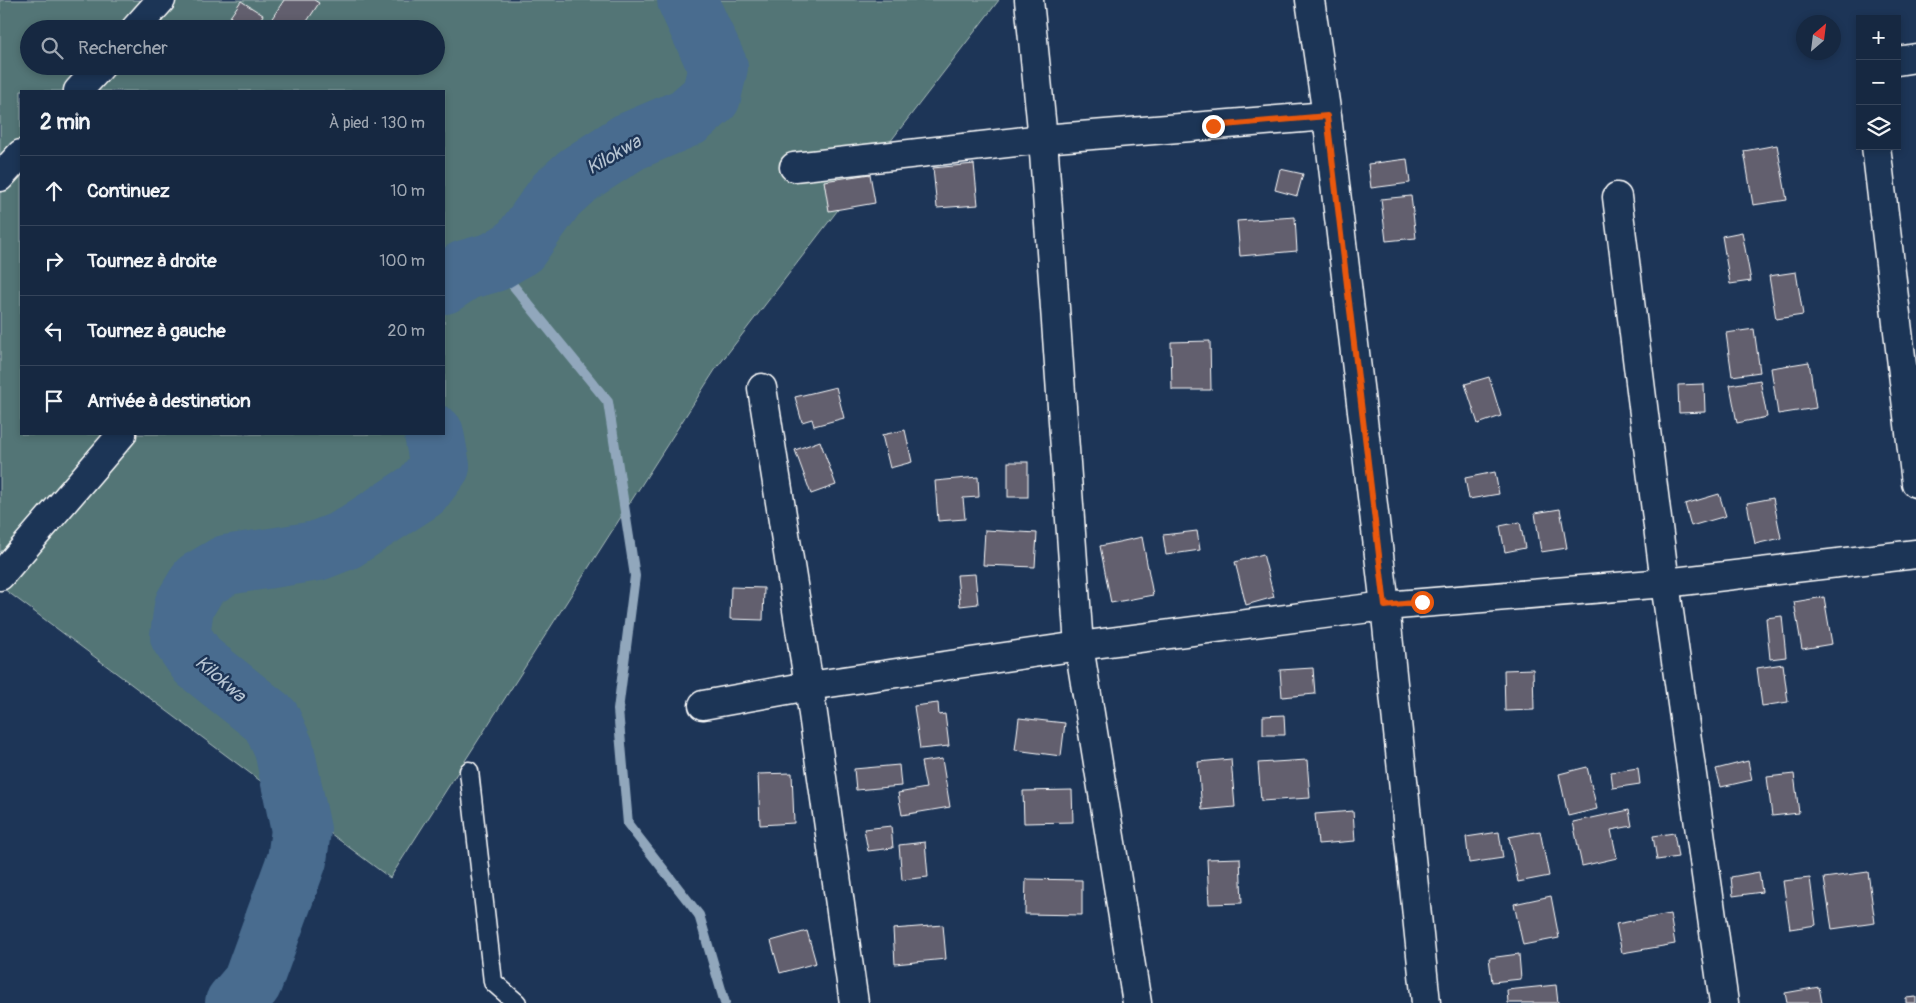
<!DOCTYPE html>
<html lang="fr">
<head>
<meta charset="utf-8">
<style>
	:root { --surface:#162841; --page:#23344c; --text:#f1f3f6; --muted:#9ea6b1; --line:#35445a }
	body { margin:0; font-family:Pangolin,sans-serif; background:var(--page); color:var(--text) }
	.controls { position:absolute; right:15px; top:15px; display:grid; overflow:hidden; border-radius:0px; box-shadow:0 2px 8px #0003 }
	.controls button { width:45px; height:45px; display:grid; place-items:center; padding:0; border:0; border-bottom:1px solid var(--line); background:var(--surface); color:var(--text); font:25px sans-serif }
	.compass { position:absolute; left:1796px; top:15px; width:45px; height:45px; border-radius:50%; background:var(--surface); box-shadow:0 2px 8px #0003; rotate:28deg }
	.stop { position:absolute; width:15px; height:15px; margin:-11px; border:4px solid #ea580c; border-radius:50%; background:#fff }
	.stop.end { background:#ea580c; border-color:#fff; box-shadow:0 1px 5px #0008 }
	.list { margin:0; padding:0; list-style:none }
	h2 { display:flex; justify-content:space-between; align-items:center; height:65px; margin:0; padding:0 20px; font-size:21px }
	h2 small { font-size:16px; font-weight:400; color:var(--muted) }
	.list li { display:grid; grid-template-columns:32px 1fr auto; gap:15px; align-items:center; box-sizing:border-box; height:70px; padding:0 20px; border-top:1px solid var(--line) }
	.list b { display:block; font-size:19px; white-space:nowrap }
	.list em { font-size:16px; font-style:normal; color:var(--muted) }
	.icon { flex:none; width:28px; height:28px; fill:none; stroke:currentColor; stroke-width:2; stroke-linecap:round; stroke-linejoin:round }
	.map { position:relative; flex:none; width:1916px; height:1003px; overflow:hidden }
	.search { position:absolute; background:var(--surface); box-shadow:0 2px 8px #0003; left:20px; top:20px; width:425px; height:55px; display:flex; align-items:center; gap:12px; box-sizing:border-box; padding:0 18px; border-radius:28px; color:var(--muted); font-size:19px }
	.panel { position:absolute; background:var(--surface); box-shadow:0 2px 8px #0003; left:20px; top:90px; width:425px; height:345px; border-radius:0px }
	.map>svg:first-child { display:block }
	.green { fill:#527576; stroke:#a8baba; fill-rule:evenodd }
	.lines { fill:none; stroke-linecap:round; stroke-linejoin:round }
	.stream { stroke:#91a7bc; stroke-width:10 }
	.river { stroke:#486c8f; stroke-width:60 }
	.building { fill:#625e6e; stroke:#fff }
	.lane-casing { stroke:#fff; stroke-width:21 }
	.street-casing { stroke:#fff; stroke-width:31 }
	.lane { stroke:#1d3557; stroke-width:18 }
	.street { stroke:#1d3557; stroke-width:28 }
	.route { stroke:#ea580c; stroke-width:6 }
	.labels { text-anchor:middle; stroke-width:5; stroke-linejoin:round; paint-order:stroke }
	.water-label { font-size:19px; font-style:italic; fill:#b6c4d2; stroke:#1d3557 }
</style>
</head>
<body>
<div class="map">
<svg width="1916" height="1003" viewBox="0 0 1916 1003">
	<rect width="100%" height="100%" fill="#1d3557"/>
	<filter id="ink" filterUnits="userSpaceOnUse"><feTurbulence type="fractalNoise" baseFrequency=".02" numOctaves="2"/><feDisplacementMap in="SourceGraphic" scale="10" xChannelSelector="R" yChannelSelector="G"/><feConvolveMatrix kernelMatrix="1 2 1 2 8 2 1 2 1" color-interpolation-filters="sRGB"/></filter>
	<g filter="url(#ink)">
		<!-- green -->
		<path class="green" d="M0,0h999l-284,370 -325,508 -390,-292zM29,29h407v37h-407zM21,91h423v343h-423z"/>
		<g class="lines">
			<!-- stream -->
			<polyline class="stream" points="494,262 608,402 635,576 618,710 628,824 699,915 725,1003"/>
			<!-- river -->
			<g class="river">
				<polyline points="444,284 465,270 494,262 519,247 556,195 578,175 629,142 688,117 711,97 718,67 687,0"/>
				<polyline points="235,1003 252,983 297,860 301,830 284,749 271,720 198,662 180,636 184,606 199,581 226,565 317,551 345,540 422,490 440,466 434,434"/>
			</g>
		</g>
		<!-- building -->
		<g class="building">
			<polygon points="284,0 314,0 319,3 302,29 272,29 267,26"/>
			<polygon points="241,1 263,15 255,29 249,29 230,17"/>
			<polygon points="1777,145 1787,200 1753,205 1744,151"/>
			<polygon points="1407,159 1410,183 1371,188 1368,164"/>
			<polygon points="974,164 978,205 937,208 933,168"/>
			<polygon points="1280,169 1303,174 1297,196 1275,190"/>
			<polygon points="870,174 875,203 829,211 824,181"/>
			<polygon points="1411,196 1416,238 1386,241 1381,199"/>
			<polygon points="1295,217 1297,251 1240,256 1237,221"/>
			<polygon points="1742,232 1751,281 1730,284 1722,236"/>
			<polygon points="1796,272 1803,315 1776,319 1769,276"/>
			<polygon points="1754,329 1760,372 1732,376 1726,333"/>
			<polygon points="1210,341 1211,390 1172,390 1171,342"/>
			<polygon points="1809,362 1816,408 1778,414 1771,368"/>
			<polygon points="1489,377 1501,416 1478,424 1465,384"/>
			<polygon points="1760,380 1767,417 1737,423 1730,385"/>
			<polygon points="1704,384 1705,412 1679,413 1678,385"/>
			<polygon points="836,387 844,418 814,426 812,419 802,422 795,397"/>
			<polygon points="905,430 912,462 890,468 882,435"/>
			<polygon points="820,441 836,485 811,494 795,450"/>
			<rect x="1008" y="462" width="20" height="35"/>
			<polygon points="1495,472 1499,494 1469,499 1465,478"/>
			<polygon points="978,477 979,497 963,498 965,519 938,521 935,481"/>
			<polygon points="1719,494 1726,516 1691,526 1685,504"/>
			<polygon points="1773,498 1781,538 1755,544 1747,503"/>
			<polygon points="1560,509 1567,548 1541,552 1535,513"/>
			<polygon points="1520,522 1525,548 1505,552 1500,526"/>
			<polygon points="985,530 1037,533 1035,567 983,565"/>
			<polygon points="1197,531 1200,550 1166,555 1163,535"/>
			<polygon points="1142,537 1153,595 1111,603 1100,546"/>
			<polygon points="1263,554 1274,597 1246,605 1235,562"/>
			<polygon points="975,574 978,604 960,606 957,575"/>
			<polygon points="731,587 764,588 763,620 730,619"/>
			<polygon points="1824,597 1832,644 1802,649 1794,602"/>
			<polygon points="1782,616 1786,657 1770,659 1766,618"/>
			<polygon points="1783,664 1788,702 1762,706 1757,668"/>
			<polygon points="1313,668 1315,694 1282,697 1280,670"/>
			<polygon points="1533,669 1534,710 1505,711 1504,670"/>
			<polygon points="938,703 939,715 945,714 949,746 920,749 914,706"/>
			<polygon points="1284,715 1285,735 1263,735 1263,716"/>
			<polygon points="1019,718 1065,723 1061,756 1015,750"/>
			<polygon points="942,759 950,807 902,815 898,793 926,788 921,762"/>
			<polygon points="1231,759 1235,807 1202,810 1198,762"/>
			<polygon points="1307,760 1310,798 1261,801 1258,763"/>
			<polygon points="1748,761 1752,780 1721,787 1716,769"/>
			<polygon points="899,765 901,786 856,790 854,769"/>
			<polygon points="1587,767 1597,809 1568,816 1559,774"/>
			<polygon points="1638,768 1640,784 1613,788 1611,772"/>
			<polygon points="792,773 794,823 760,825 758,774"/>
			<polygon points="1794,774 1799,813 1772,816 1767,777"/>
			<polygon points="1072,790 1073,822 1024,823 1023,791"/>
			<polygon points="1629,810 1632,826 1611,830 1617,858 1582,866 1573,822"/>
			<polygon points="1353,811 1355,841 1318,844 1315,814"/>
			<polygon points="891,826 893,848 868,851 864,829"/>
			<polygon points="1540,831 1549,876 1518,882 1509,837"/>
			<polygon points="1499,832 1503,858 1469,863 1466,837"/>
			<polygon points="1674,833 1678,857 1657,860 1653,836"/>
			<polygon points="925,842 928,877 902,880 899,845"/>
			<polygon points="1240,858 1242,903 1209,904 1207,859"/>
			<polygon points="1759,872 1762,892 1733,896 1731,877"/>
			<polygon points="1868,872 1875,923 1832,929 1824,878"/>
			<polygon points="1810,878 1816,925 1790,929 1783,881"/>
			<polygon points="1026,879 1082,880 1082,915 1025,914"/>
			<polygon points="1551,896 1559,938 1523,945 1514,904"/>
			<polygon points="1670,914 1675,944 1622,953 1616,924"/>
			<polygon points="943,925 946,959 895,964 893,929"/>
			<polygon points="807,931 816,963 780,973 771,941"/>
			<polygon points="1519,954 1521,979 1492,982 1489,958"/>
			<polygon points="1556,985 1558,1003 1508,1003 1507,990"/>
			<polygon points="1819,987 1822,1003 1787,1003 1785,993"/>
			<polygon points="1916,997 1916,1003 1906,1003 1906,998"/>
		</g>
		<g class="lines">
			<defs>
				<polyline id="lane" points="469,771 493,982 517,1003"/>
				<g id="street">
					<polyline points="1029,0 1043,139 1079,646 1137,1003"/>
					<polyline points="1310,0 1327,116 1385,606 1426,1003"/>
					<polyline points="135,29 161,0"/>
					<polyline points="1897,61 1916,58"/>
					<polyline points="78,91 101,66"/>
					<polyline points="1876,146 1916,483"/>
					<polyline points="794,167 1043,139 1327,116"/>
					<polyline points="0,177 21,154"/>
					<polyline points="1617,197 1665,583 1724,1003"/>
					<polyline points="762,388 809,686 854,1003"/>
					<polyline points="0,576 122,434"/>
					<polyline points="703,705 809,686 1079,646 1385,606 1665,583 1916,554"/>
				</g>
			</defs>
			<!-- lane casing -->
			<use href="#lane" class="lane-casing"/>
			<!-- street casing -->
			<use href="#street" class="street-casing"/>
			<!-- lane -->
			<use href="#lane" class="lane"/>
			<!-- street -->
			<use href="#street" class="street"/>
		</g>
	</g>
	<g class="lines" filter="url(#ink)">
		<!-- route -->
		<polyline class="route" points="1213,126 1327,116 1385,606 1422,602"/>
	</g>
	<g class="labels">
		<!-- water labels -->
		<g class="water-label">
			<text transform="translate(613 154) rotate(-30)" y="7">Kilokwa</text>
			<text transform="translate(221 678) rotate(41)" y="7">Kilokwa</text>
		</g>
	</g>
</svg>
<div class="controls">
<button>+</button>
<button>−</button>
<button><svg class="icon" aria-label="layers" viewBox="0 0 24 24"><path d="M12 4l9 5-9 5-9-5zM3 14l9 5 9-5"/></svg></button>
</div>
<svg class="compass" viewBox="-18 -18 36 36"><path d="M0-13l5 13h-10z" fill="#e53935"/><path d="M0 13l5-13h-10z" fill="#9ea6b1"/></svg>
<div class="stop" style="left:1422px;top:602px"></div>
<div class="stop end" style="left:1213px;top:126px"></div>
<div class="search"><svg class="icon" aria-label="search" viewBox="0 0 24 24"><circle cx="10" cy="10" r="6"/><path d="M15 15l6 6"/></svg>Rechercher</div>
<section class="panel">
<h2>2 min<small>À pied · 130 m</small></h2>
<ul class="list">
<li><svg class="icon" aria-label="ahead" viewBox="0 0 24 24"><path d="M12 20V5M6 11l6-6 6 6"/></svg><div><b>Continuez</b></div><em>10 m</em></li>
<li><svg class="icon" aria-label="right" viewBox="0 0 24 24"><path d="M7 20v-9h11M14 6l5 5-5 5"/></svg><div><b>Tournez à droite</b></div><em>100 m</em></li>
<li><svg class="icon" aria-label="left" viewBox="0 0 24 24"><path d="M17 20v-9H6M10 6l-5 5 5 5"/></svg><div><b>Tournez à gauche</b></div><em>20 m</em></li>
<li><svg class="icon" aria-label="arrive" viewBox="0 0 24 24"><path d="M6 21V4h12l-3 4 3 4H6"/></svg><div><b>Arrivée à destination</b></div></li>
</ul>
</section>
</div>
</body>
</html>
